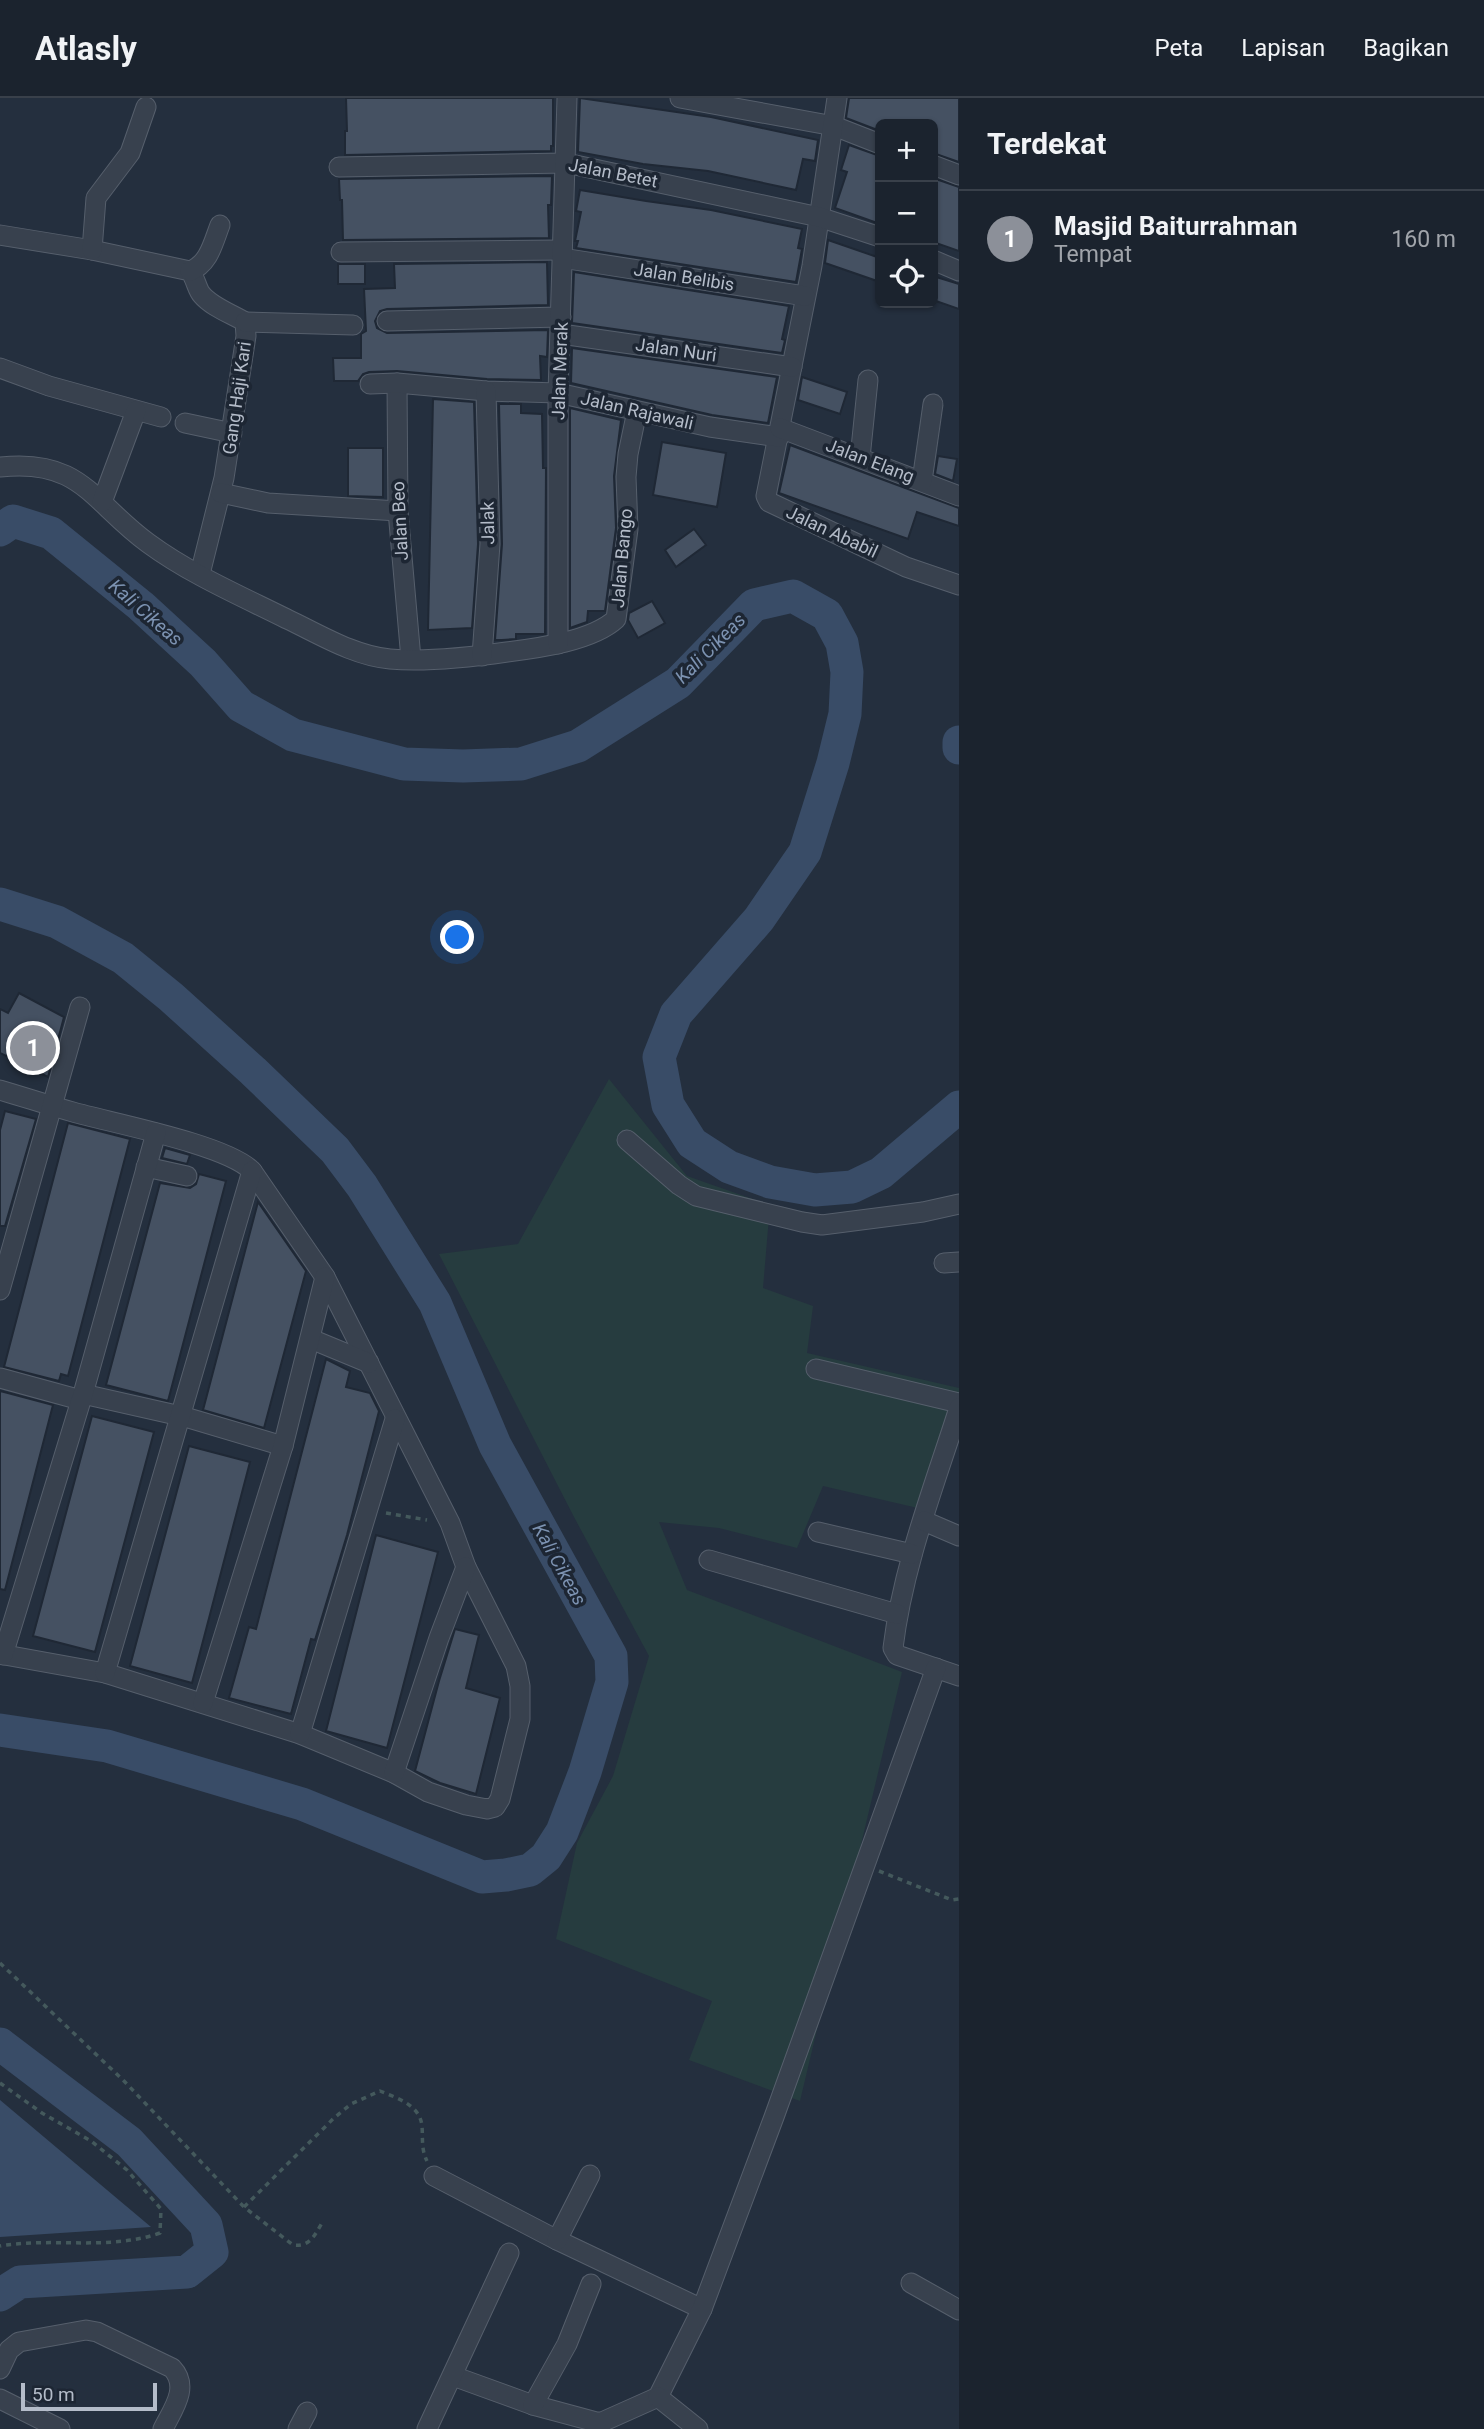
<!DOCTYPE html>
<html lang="id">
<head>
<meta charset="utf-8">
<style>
	:root { --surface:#1b232e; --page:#242b36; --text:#f1f3f6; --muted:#a0a4aa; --line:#39404a; --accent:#8c9099 }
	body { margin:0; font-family:Roboto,sans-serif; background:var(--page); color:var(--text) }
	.controls { position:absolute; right:21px; top:21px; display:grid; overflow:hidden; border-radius:10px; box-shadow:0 2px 5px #0004 }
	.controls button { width:63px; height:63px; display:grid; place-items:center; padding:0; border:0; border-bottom:2px solid var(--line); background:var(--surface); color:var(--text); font:35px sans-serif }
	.scale { position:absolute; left:21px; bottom:18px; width:136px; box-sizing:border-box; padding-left:7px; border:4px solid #b4bcc9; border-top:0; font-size:19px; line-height:24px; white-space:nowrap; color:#b4bcc9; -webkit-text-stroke:5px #1d2633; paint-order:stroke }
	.you { position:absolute; left:458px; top:840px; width:24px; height:24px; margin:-18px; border:5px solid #fff; border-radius:50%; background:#1a73e8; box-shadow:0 0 0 10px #1a73e833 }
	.badge { display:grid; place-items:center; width:46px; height:46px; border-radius:50%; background:var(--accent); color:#fff; font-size:23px; font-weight:700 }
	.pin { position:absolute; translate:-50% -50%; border:4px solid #fff; box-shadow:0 2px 7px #0006 }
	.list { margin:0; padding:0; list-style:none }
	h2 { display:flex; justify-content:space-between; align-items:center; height:91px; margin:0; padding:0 28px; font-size:30px }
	h2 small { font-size:23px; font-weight:400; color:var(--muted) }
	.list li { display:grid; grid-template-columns:46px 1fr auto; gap:21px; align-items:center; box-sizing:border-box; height:98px; padding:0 28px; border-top:2px solid var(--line) }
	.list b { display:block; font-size:26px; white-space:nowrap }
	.list p { margin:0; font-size:23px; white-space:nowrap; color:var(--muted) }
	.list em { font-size:23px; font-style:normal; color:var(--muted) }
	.icon { flex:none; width:38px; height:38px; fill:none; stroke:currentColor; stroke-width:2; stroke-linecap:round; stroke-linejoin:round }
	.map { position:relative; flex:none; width:959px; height:2331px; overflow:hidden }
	header { display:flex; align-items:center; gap:42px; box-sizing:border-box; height:98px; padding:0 35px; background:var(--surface); border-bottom:2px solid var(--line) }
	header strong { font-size:33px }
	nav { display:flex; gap:38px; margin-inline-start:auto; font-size:24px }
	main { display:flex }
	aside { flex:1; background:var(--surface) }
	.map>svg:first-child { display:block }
	.green { fill:#263c3f }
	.water { fill:#394c67 }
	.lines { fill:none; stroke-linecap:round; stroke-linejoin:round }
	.river { stroke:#394c67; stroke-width:33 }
	.building { fill:#455162; stroke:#1f2835; stroke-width:2 }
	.minor-casing { stroke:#565f6c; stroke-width:21 }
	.path { stroke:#44595c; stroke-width:3.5; stroke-dasharray:5 5; stroke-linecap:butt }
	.minor { stroke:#38414e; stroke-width:19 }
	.labels { text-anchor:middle; stroke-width:7; stroke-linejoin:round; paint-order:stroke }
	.street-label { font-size:18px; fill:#b4bcc9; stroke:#1d2633 }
	.water-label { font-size:19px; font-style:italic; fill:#7c92b1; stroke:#1d2633 }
</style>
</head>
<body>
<header>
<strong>Atlasly</strong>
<nav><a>Peta</a><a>Lapisan</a><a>Bagikan</a></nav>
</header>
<main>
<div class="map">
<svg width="959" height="2331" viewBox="0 0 959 2331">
	<rect width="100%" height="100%" fill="#242f3e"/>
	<!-- green -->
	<polygon class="green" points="609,981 687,1078 770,1107 763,1190 813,1208 807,1255 959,1290 959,1302 922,1411 823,1388 797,1450 719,1430 659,1424 687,1492 902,1574 800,2003 689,1962 712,1903 556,1841 577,1745 613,1678 649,1558 574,1419 439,1156 518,1146"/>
	<!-- water -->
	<polygon class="water" points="0,2002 151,2129 0,2139"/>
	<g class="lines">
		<!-- river -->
		<g class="river">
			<polyline points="0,432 13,423 51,435 141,508 203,565 241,608 293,637 404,666 463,668 521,666 578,648 678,585 754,507 793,498 827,517 842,545 847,574 845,616 833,665 805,754 759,821 676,916 659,959 668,1007 692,1045 729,1069 770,1084 815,1092 852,1089 881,1075 959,1009"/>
			<polyline points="959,644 959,650"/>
			<polyline points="0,806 57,824 123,860 171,899 253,973 335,1052 362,1088 435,1205 495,1347 611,1558 612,1584 585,1674 562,1734 546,1759 530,1772 506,1777 482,1779 302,1706 107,1648 0,1632"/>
			<polyline points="0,1946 129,2044 206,2127 212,2154 187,2174 20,2184 0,2197"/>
		</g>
	</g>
	<!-- building -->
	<g class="building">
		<polygon points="346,0 553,0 553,48 551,48 551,53 345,57 345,33 347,33"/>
		<polygon points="580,0 711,19 818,42 815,63 803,61 796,92 708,73 643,66 578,54"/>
		<polygon points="849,0 959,0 959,64 933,55 933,26 880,26 880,33 846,20"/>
		<polygon points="849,47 880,58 880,126 835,110 847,74 841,72"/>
		<polygon points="552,78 551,107 548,107 549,140 343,142 342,102 340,102 339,81"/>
		<polygon points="933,80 959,89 959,153 933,144"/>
		<polygon points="580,92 646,103 711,112 802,131 798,150 802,151 796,184 576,150 578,143 575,143 581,114 576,113"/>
		<polygon points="828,142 880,160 880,184 825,165"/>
		<polygon points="547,164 548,207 387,211 380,213 375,223 377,230 387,235 548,232 547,259 540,258 541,282 487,281 397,273 369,274 363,276 358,283 334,283 333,260 361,260 361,236 366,233 364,191 395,190 394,166"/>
		<rect x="338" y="166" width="27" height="20"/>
		<polygon points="574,174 789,208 782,241 785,242 782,255 572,225"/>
		<polygon points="933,178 959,186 959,211 933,202"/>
		<polygon points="572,250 777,279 768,325 712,317 571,285"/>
		<polygon points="802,279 847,294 840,316 798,302"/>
		<polygon points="433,301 474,304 478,446 472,530 428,532"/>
		<polygon points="499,306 521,306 521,315 542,316 543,370 546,370 545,536 516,536 516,541 502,542 495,542 502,446"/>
		<polygon points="570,310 621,322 614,378 616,430 605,513 588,513 587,524 570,530"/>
		<polygon points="662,344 726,355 717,409 653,397"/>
		<polygon points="790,347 959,410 959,428 917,414 908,441 779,395"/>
		<polygon points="348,350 383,350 383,399 348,398"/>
		<polygon points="938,358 957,361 953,383 935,376"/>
		<polygon points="694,431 706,447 676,469 665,452"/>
		<polygon points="652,503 665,525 638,540 628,522 629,515"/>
		<polygon points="19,895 64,919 48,979 0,955 0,911 8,915"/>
		<polygon points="5,1013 36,1021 5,1128 0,1128 0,1032"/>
		<polygon points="68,1025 130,1041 68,1278 61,1276 59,1283 4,1269"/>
		<polygon points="165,1050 190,1057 187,1066 162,1060"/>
		<polygon points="199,1076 226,1083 168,1303 106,1287 160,1085 190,1090 196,1086"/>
		<polygon points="258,1104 306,1173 264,1330 203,1312"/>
		<polygon points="326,1261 350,1273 346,1289 370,1295 379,1313 347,1437 315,1542 311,1541 291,1616 229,1600 249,1529 256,1531"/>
		<polygon points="0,1293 53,1307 5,1492 0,1491"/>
		<polygon points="92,1318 154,1334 95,1554 33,1538"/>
		<polygon points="189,1348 250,1364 192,1585 130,1568"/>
		<polygon points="376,1437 438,1454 387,1650 326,1633"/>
		<polygon points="455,1531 479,1537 466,1590 500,1600 476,1696 440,1685 415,1673 439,1583"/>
	</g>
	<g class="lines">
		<defs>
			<g id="minor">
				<polyline points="680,0 834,28 880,46"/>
				<polyline points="837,0 812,168 766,398 769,404 906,469 959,487"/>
				<polyline points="933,67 959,77"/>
				<polyline points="339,69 566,65 819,119 880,139"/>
				<path d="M0,137l92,15 98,21c6,8 7,19 12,24 10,12 30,19 43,27l1,14 -22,142 -24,96"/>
				<polyline points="92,152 96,100 130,55 146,9"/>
				<polyline points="341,154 562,152"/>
				<polyline points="562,160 805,198"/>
				<polyline points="933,162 959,173"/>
				<path d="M190,173c19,-7 23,-28 30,-46"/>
				<polyline points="387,223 561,219"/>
				<polyline points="245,224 353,227"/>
				<polyline points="561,236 792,269"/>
				<polyline points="0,270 49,288 161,319"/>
				<polyline points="397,285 398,413 411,561"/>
				<polyline points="370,286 397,285 486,293 558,295 710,329 779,339"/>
				<polyline points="185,325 232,335"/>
				<polyline points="780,330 959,398"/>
				<polyline points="860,360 868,282"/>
				<path d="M0,369c81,-9 92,35 148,76 42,31 93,53 139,76 32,15 67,37 103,40 35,3 82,-2 117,-7 32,-4 85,-11 109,-33l12,-90 -2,-52 2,-23 9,-43"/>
				<polyline points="922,383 933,306"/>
				<polyline points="221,395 268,405 398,413"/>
				<polyline points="102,404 136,313"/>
				<polyline points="558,546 558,295 567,0"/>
				<polyline points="482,558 490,446 486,293"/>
				<path d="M0,992c24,7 48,15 73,22 39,11 155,33 179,59l73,106 125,246 16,44 50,99 4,20v33l-20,80 -5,8 -8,2 -21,-4 -38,-13 -34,-19 -94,-39 -195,-61 -105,-19"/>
				<polyline points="627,1042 679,1087 696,1098 802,1124 822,1127 923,1114 959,1106"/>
				<polyline points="146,1069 187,1078"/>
				<polyline points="944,1165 959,1164"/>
				<polyline points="0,1192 80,909"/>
				<polyline points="311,1241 369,1265"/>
				<polyline points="816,1271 959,1305"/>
				<polyline points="0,1280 77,1301 83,1296 185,1319 283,1348"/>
				<path d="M959,1310c-25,79 -56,157 -66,240l4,7 62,21"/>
				<polyline points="924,1423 959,1438"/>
				<polyline points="818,1434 912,1456"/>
				<polyline points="709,1462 897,1516"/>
				<polyline points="3,1557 83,1296 156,1035"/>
				<polyline points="105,1575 252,1073"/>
				<polyline points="203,1605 283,1348 325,1179"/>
				<polyline points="300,1636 395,1321"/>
				<polyline points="394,1675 439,1540 466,1469"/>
				<polyline points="434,2078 557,2142 702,2211"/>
				<polyline points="557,2142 590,2077"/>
				<polyline points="911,2185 959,2212"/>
				<path d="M0,2271l9,-19 10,-8 67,-12 11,2 75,36c18,19 1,41 -9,61"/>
				<polyline points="453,2278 533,2307 596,2324 602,2324 658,2299 702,2211 774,2019 936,1570"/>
				<polyline points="658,2299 698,2331"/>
				<polyline points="0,2301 60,2331"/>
				<polyline points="533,2307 567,2246 591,2186"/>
				<polyline points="298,2331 307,2314"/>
				<polyline points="427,2331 509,2155"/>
			</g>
		</defs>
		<!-- minor casing -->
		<use href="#minor" class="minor-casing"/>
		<!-- path -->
		<g class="path">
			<polyline points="386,1415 427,1422"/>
			<polyline points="879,1773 952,1802 959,1801"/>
			<path d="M0,1865l124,118 120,126 49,38c17,2 21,-9 29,-22"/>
			<path d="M0,1985l42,30 49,28 36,29 34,39 -1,24c-51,18 -107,4 -160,13"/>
			<path d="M244,2109l90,-89 17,-14 29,-13c17,7 40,14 42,35 1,13 -1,23 5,35"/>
		</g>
		<!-- minor -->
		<use href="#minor" class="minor"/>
	</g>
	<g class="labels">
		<!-- street labels -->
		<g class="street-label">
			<text transform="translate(613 75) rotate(11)" y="6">Jalan Betet</text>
			<text transform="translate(684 179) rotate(9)" y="6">Jalan Belibis</text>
			<text transform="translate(676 252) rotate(8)" y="6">Jalan Nuri</text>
			<text transform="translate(560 273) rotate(-88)" y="6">Jalan Merak</text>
			<text transform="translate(237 300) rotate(-82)" y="6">Gang Haji Kari</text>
			<text transform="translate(637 313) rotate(13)" y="6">Jalan Rajawali</text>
			<text transform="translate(870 363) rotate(21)" y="6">Jalan Elang</text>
			<text transform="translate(400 423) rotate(-93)" y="6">Jalan Beo</text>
			<text transform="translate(488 425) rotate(-91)" y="6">Jalak</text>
			<text transform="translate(832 434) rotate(25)" y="6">Jalan Ababil</text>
			<text transform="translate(622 460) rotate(-85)" y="6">Jalan Bango</text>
		</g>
		<!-- water labels -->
		<g class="water-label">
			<text transform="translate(146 514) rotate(41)" y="7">Kali Cikeas</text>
			<text transform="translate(710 550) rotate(-45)" y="7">Kali Cikeas</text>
			<text transform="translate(560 1466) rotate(61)" y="7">Kali Cikeas</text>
		</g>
	</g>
</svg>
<div class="controls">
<button>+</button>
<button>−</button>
<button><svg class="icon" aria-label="locate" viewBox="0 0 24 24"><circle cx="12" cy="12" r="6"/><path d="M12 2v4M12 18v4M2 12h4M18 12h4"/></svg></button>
</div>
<div class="scale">50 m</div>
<div class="you"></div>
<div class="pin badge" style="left:33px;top:950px">1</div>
</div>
<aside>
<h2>Terdekat<small></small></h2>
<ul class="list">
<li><span class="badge">1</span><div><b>Masjid Baiturrahman</b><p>Tempat</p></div><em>160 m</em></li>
</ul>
</aside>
</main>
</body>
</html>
